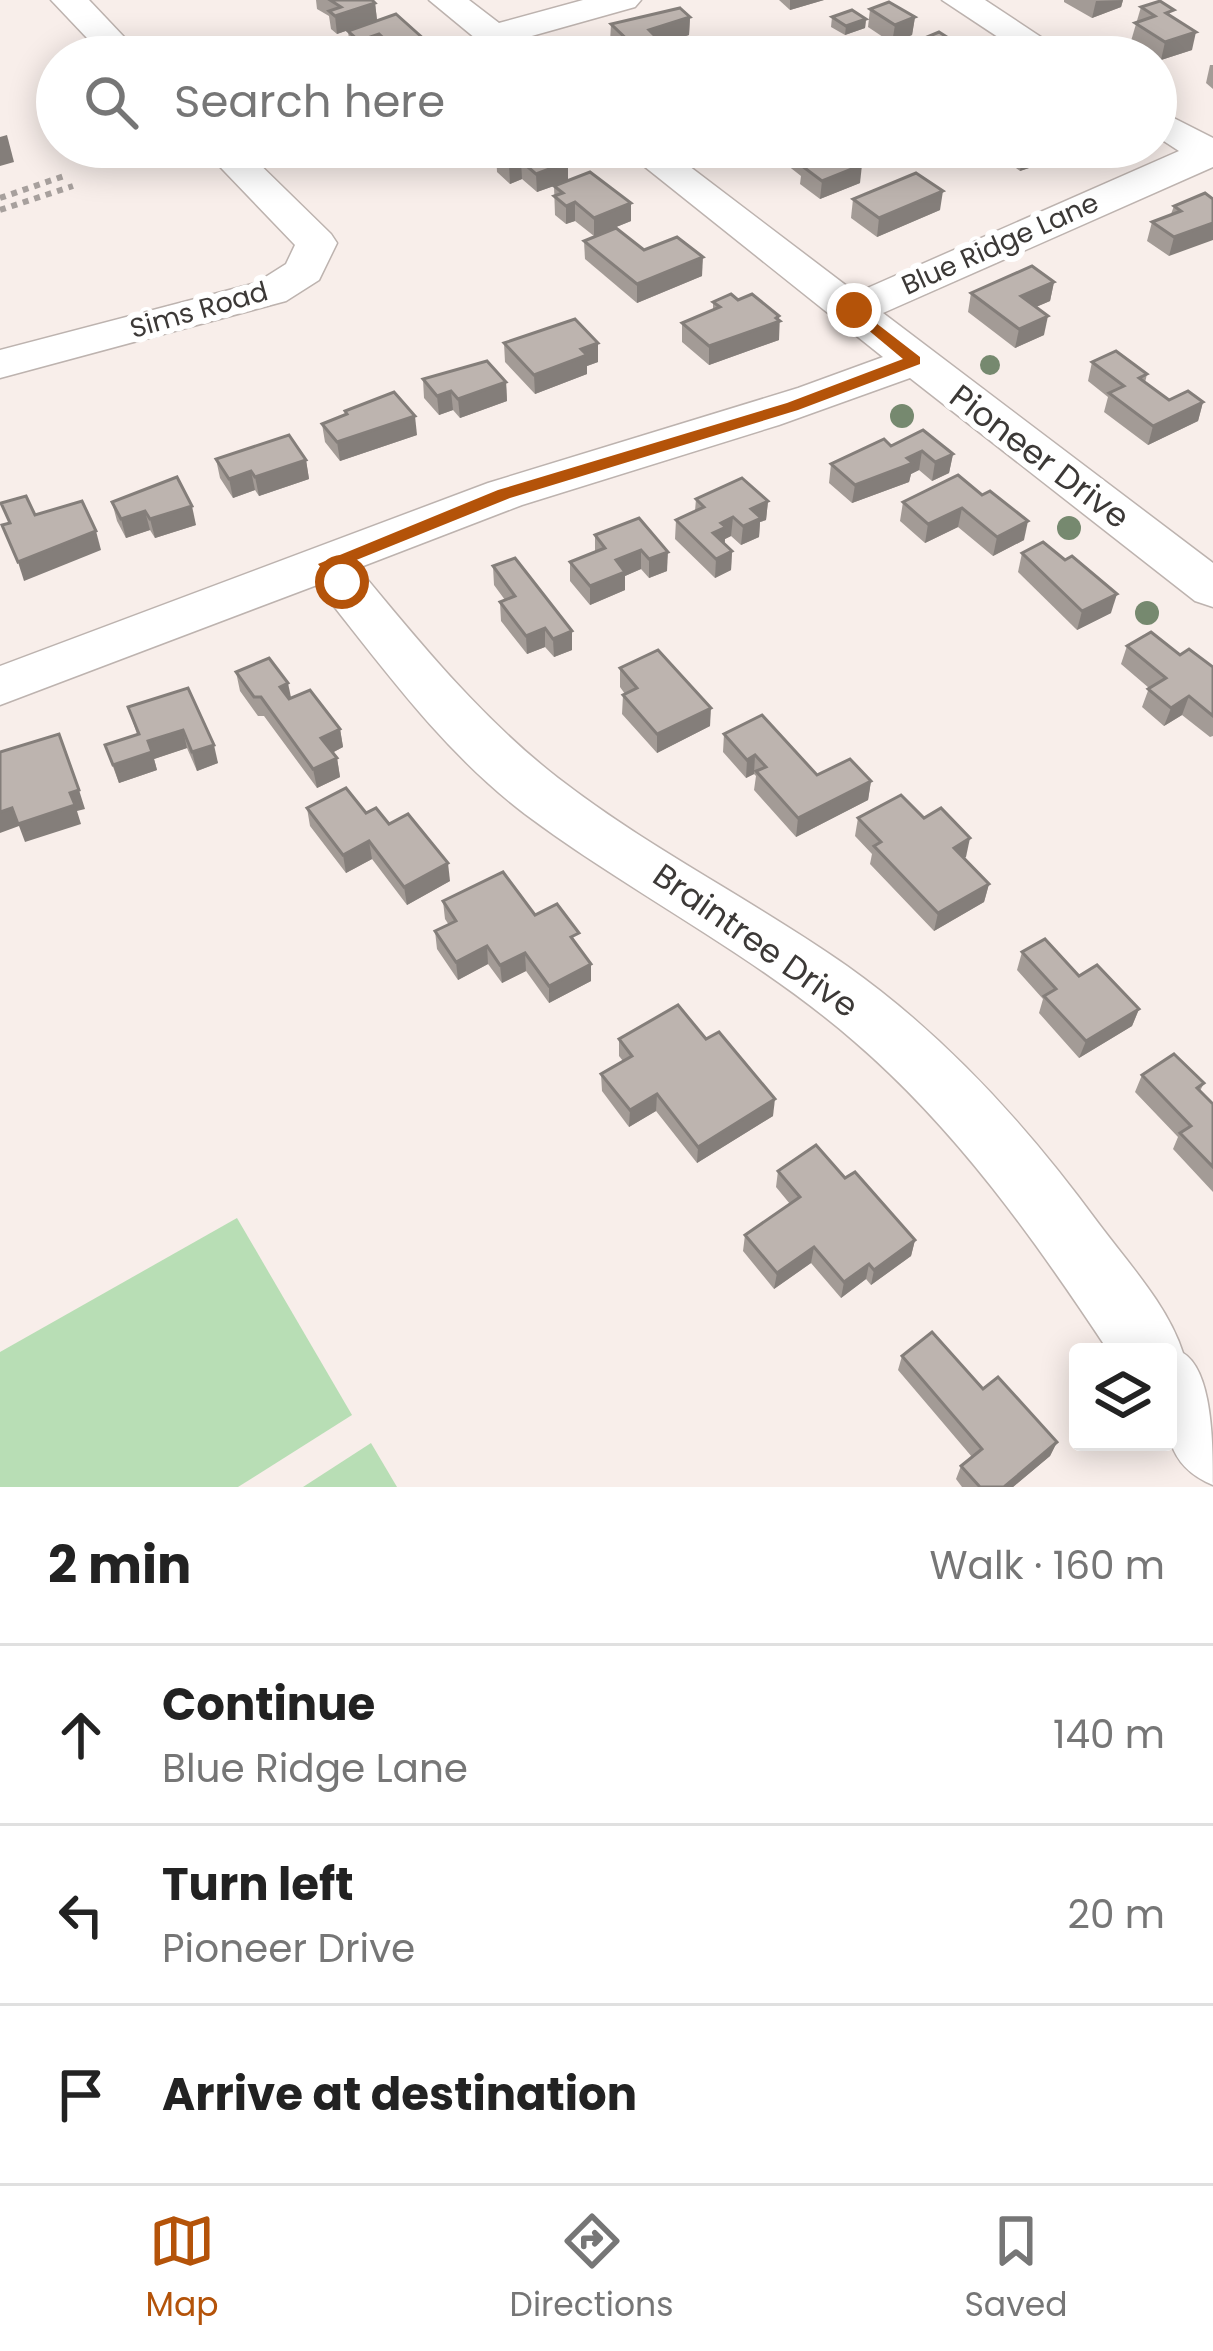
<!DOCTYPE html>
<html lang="en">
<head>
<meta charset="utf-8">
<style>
	:root { --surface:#fff; --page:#f6f6f6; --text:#222; --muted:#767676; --line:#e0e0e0; --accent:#b45309 }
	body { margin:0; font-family:Poppins,sans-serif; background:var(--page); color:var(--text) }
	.controls { position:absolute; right:36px; bottom:36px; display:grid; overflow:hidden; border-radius:12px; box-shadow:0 6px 30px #0003 }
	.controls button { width:108px; height:108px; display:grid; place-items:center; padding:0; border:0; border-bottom:3px solid var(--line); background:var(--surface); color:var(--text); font:60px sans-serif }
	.stop { position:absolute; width:36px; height:36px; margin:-27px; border:9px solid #b45309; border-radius:50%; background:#fff }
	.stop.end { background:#b45309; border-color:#fff; box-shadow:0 3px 12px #0008 }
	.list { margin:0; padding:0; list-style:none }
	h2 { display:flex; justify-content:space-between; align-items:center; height:156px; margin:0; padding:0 48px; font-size:51px }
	h2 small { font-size:39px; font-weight:400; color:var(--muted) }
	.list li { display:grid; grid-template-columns:78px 1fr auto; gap:36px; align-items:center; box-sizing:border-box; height:180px; padding:0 48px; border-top:3px solid var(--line) }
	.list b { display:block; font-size:45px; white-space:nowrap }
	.list p { margin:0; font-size:39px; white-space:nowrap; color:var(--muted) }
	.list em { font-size:39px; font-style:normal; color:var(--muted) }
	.icon { flex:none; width:66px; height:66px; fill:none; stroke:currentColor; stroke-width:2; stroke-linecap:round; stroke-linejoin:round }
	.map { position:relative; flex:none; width:1213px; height:1487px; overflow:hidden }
	.search { position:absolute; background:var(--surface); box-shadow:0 6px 30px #0003; left:36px; right:36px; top:36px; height:132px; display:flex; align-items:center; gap:30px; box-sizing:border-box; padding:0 42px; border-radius:66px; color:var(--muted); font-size:45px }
	.sheet { height:696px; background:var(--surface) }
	nav { display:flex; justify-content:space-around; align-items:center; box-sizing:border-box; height:168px; border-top:3px solid var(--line); background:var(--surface); font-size:33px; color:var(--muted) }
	nav a { display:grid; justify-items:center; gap:6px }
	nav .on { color:var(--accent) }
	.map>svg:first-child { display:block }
	.green { fill:#b8deb5 }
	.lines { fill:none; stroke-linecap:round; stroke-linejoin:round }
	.minor-casing { stroke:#bdb3af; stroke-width:3 }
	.path { stroke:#a7a09d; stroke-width:6; stroke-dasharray:6 6; stroke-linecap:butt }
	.minor { fill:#fff; fill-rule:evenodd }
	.tree { fill:#76896f }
	.wall { fill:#a39b96 }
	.shaded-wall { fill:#847e7a }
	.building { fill:#bdb4af; stroke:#847e7a; stroke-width:3 }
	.route { fill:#b45309 }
	.labels { text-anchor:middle; stroke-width:12; stroke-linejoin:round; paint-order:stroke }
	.far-street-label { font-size:27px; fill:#3c3937; stroke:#fff }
	.street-label { font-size:33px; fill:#3c3937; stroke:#fff }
</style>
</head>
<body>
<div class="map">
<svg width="1213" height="1487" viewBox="0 0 1213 1487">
	<rect width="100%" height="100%" fill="#f8eeea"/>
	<!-- green -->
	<g class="green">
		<polygon points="237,1218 352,1415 238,1487 0,1487 0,1352"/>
		<polygon points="371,1443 397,1487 303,1487"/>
	</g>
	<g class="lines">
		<defs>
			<g id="minor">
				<polygon points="51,0 89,0 143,57 105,57"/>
				<polygon points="429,0 469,0 499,23 583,0 641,0 635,7 521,39 539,57 498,57"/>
				<polygon points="942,0 985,0 1071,57 1028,57"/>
				<path d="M1156,109l57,29v29l-330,146 330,250v44l-18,-6 -285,-223 -131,47 -257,80 -164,63c62,75 123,150 200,210 90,70 195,122 289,188 99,70 181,161 252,258 30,40 69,82 84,129 30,18 30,93 30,132 -60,-25 -45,-76 -45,-133h-59c-74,-112 -152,-222 -254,-310 -101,-88 -223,-148 -330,-228 -83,-63 -144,-149 -208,-229l-317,120v-39l488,-183 310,-95 85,-31 -263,-210h44l192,146 323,-142 -23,-15z"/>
				<polygon points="201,147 242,147 331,234 337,243 319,280 286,301 0,378 0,350 256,283 286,264 295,245"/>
			</g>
		</defs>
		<!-- minor casing -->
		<use href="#minor" class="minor-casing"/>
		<!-- path -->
		<g class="path">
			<polyline points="0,198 64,176"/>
			<polyline points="0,210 73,186"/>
		</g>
		<!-- minor -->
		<use href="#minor" class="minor"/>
	</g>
	<!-- trees -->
	<g class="tree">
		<circle cx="990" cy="365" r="10"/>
		<circle cx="902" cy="416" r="12"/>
		<circle cx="1069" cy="528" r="12"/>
		<circle cx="1147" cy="613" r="12"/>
	</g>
	<!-- wall -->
	<g class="wall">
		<polygon points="316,0 372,0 375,3 377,20 337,34 331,29 329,16 317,9"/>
		<polygon points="779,0 824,0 790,10"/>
		<polygon points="1064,0 1123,0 1121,7 1092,18 1064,2"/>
		<polygon points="1141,7 1173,17 1192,50 1161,60 1131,41"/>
		<polygon points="870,9 915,17 912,35 892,43 868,27"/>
		<polygon points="690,17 689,35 659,45 659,57 626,57 610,42 611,24"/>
		<polygon points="832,17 866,19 865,28 845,35 831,27"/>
		<polygon points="348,31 425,40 426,53 447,57 386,57 380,52 359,57 350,49"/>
		<polygon points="1210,65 1213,65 1213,89 1206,83"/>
		<polygon points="499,147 560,147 563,149 563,158 568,162 568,180 631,221 594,236 575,221 566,224 555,215 554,186 562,183 537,192 522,179 510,184 497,172 496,153 500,152"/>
		<polygon points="788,147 860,183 820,199 800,184 801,176 787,165"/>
		<polygon points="987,147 1084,147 1083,150 1020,171"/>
		<polygon points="1205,193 1169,256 1147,241 1152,222 1171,214 1174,206"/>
		<polygon points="853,199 940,210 877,237 851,218"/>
		<polygon points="584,241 644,250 702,276 637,303 585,259"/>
		<polygon points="1054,282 1050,301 1036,307 1044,335 1015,348 968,312 971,293"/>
		<polygon points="738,300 780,321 779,340 709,365 682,342 682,323 713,310 713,302"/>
		<polygon points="504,343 598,362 587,366 587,374 535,394 505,362"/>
		<polygon points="1092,362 1147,374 1145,383 1169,400 1203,402 1198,421 1148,445 1104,412 1108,397 1088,381"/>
		<polygon points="423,379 506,382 507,401 460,418 453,410 439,415 424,398"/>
		<polygon points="345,411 417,435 340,461 325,442 322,424 345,415"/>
		<polygon points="891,446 953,454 949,473 932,481 919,470 911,474 909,482 852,503 829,483 831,464"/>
		<polygon points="216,459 306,460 309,479 259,496 255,490 233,498 220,478"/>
		<polygon points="958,475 1024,540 993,556 958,527 925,543 900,521 903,502"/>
		<polygon points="696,499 768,501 766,520 760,522 759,537 741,545 731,536 725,539 725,544 732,551 731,570 715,578 675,539 676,520 695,511"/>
		<polygon points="112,502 196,525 155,538 150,530 126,538 117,521"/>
		<polygon points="639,518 667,571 649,578 641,569 625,576 625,590 590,605 570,581 570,562 595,552 595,535"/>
		<polygon points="1022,553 1111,613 1077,630 1018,572"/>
		<polygon points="493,566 572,631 572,650 554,657 545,647 527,654 501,621 500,602 505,600 494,585"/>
		<polygon points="1127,646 1180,655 1213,667 1213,736 1210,737 1182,715 1164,726 1142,707 1149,688 1121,664"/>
		<polygon points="620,668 710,726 657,753 622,714 623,695 625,694 620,687"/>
		<polygon points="236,672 291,698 340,729 343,747 332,753 337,758 340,777 317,788 264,716 258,716 240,691"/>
		<polygon points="188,688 218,763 197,771 187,748 154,759 157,770 119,783 105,745 137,734 128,707"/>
		<polygon points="724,734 817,775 871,781 868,800 796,837 754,790 756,776 754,774 746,778 723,752"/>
		<polygon points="307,808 366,813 389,824 450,881 407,905 372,859 346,873 310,826"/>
		<polygon points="858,818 924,818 966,857 964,858 989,884 984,902 934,931 870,864 872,854 855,836"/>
		<polygon points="443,901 535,915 579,947 591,964 591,981 549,1003 526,971 502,983 488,964 458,980 437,949 435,931 449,925 445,919"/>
		<polygon points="1022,952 1079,976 1139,1009 1132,1026 1079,1058 1039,1013 1043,999 1017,970"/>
		<polygon points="619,1039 706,1039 773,1116 697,1163 656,1111 629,1127 602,1091 601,1074 623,1061 619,1056"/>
		<polygon points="1142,1075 1204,1083 1200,1091 1213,1104 1213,1192 1173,1149 1178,1137 1135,1092"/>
		<polygon points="778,1171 845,1178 915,1240 911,1256 871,1285 866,1279 841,1298 811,1263 774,1289 743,1251 745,1235 790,1204 776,1187"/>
		<polygon points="902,1356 1057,1442 1050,1456 1013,1487 962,1487 956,1479 961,1466 972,1457 898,1370"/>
	</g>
	<!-- shaded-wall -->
	<g class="shaded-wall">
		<polygon points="790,0 824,0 790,10"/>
		<polygon points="1123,0 1121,7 1092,18 1096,1"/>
		<polygon points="375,3 377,20 337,34 335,16"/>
		<polygon points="690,17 689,35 659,45 659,57 634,57 635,47 649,30"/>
		<polygon points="915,17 912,35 892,43 895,25"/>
		<polygon points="866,19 865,28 845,35 846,26"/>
		<polygon points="1196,32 1192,50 1161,60 1165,42"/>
		<polygon points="379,34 380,52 360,57 359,41"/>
		<polygon points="425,40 426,57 396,57 395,49"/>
		<polygon points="7,135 14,162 0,166 0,137"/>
		<polygon points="1041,147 1084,147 1083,150 1020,171 1023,153"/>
		<polygon points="563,149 563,164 568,162 568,181 537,192 536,174 555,152"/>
		<polygon points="521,161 522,179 510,184 509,165"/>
		<polygon points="862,165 860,183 820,199 822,181"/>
		<polygon points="943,191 940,210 877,237 879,218"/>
		<polygon points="575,202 575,221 566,224 566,206"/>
		<polygon points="631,203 631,221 594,236 594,218"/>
		<polygon points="1213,223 1213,240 1169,256 1174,237"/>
		<polygon points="703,257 702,276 637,303 637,284"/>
		<polygon points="1054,282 1050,301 1017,315 1021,296"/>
		<polygon points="779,316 779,340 709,365 709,346"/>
		<polygon points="1048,316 1044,335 1015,348 1019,329"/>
		<polygon points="598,343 598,362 587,366 587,374 535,394 534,375 581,349"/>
		<polygon points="506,382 507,401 460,418 458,399"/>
		<polygon points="451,391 453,410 439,415 437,396"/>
		<polygon points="1203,402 1198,421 1148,445 1153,426"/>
		<polygon points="415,416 417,435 340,461 337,442"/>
		<polygon points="922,451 919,470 911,474 909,482 852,503 855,485"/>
		<polygon points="953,454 949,473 932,481 935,462"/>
		<polygon points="306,460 309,479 259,496 255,477"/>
		<polygon points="251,471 255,490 233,498 229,479"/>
		<polygon points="768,501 766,520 760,522 759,537 741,545 743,526 751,509"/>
		<polygon points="192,506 196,525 155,538 150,519"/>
		<polygon points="962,508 958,527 925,543 928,524"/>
		<polygon points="145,511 150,530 126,538 121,519"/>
		<polygon points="733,517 731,536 725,539 724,546 713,533 721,523"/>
		<polygon points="1028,521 1024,540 993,556 997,537"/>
		<polygon points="96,531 101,550 24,581 18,562"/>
		<polygon points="641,550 641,569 625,576 625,590 590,605 590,586 616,560"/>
		<polygon points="732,551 731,570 715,578 716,559"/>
		<polygon points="668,552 667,571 649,578 649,559"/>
		<polygon points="1117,594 1111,613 1077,630 1082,611"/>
		<polygon points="545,628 545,647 527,654 526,636"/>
		<polygon points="572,631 572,650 554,657 553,639"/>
		<polygon points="288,683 292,702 280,687"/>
		<polygon points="1189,696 1182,715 1164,726 1171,708"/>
		<polygon points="711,708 710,726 657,753 657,734"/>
		<polygon points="340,729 343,747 324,757 321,738"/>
		<polygon points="183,730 187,748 154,759 157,770 119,783 113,765 148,741"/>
		<polygon points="214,745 218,763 197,771 192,752"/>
		<polygon points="755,755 754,774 746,778 747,760"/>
		<polygon points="337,758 340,777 317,788 313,769"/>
		<polygon points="871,781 868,800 796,837 798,818"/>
		<polygon points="79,790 85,809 77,811 81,824 25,842 19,826 0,833 0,812"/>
		<polygon points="970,838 966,857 950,866 954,848"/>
		<polygon points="369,841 372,859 346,873 343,855"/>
		<polygon points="448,863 450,881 407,905 404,887"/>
		<polygon points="989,884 984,902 934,931 938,913"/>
		<polygon points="487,946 488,964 458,980 456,962"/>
		<polygon points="525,953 526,971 502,983 500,965"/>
		<polygon points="591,964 591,981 549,1003 549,986"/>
		<polygon points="1139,1009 1132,1026 1079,1058 1086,1041"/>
		<polygon points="657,1094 656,1111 629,1127 630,1110"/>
		<polygon points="775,1099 773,1116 697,1163 698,1147"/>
		<polygon points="915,1240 911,1256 871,1285 874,1270"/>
		<polygon points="814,1247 811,1263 774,1289 777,1273"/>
		<polygon points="869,1264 866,1279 841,1298 844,1282"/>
		<polygon points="1057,1442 1050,1456 1013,1487 1004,1487"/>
	</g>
	<!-- building -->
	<g class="building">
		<polygon points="330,0 372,0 375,3 335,16 329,11 341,7"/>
		<polygon points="1160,1 1174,10 1166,13 1196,32 1165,42 1135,23 1155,16 1141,7"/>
		<polygon points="889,2 915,17 895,25 870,9"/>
		<polygon points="680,8 690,17 649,30 659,40 635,47 611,24"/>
		<polygon points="852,10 866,19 846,26 832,17"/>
		<polygon points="396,14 425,40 395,49 379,34 359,41 348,31"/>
		<polygon points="939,32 967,50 948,57 896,57 889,53"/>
		<polygon points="439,49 447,57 414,57"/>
		<polygon points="693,49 706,57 671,57"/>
		<polygon points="506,147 560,147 563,149 555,152 568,162 536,174 521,161 509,165 496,153 508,149"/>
		<polygon points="788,147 834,147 862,165 822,181 802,166 810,163"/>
		<polygon points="1014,147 1041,147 1023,153"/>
		<polygon points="590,172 631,203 594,218 575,202 566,206 554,196 563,193 554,186"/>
		<polygon points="916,173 943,191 879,218 853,199"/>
		<polygon points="1205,193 1213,199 1213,223 1174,237 1152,222 1181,211 1174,206"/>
		<polygon points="616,228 644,250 677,237 703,257 637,284 584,241"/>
		<polygon points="1032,266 1054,282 1021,296 1048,316 1019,329 971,293"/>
		<polygon points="731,294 738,300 752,294 779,316 776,318 780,321 709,346 682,323 720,307 713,302"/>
		<polygon points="575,319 598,343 581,349 587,355 534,375 504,343"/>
		<polygon points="1116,351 1147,374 1139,378 1169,400 1188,391 1203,402 1153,426 1109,393 1124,386 1092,362"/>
		<polygon points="487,361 506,382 458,399 451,391 437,396 423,379"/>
		<polygon points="394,392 415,416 337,442 322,424 347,414 345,411"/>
		<polygon points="923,430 953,454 935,462 922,451 907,458 913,463 855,485 831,464 884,439 891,446"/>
		<polygon points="289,435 306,460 255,477 251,471 229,479 216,459"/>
		<polygon points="958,475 982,495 990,491 1028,521 997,537 962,508 928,524 903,502"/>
		<polygon points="177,477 192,506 150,519 145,511 121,519 112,502"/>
		<polygon points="742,478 768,501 751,509 761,518 743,526 733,517 721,523 726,527 713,533 732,551 716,559 676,520 704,507 696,499"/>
		<polygon points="26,496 35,515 82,501 96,531 18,562 2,525 10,523 1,503"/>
		<polygon points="639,518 668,552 649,559 641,550 616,560 625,572 590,586 570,562 605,548 595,535"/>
		<polygon points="1043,542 1065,560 1072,556 1117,594 1082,611 1022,553"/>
		<polygon points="515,558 572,631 553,639 545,628 526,636 500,602 515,596 493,566"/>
		<polygon points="1151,632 1180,655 1189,649 1213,667 1213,716 1189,696 1171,708 1148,689 1166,678 1127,646"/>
		<polygon points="658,650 711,708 657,734 623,695 637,688 620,668"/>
		<polygon points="269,658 288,683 280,687 289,699 310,690 340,729 321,738 337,758 313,769 261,697 254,697 236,672"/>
		<polygon points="188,688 214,745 192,752 183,730 148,741 152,752 113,765 105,745 139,734 128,707"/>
		<polygon points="762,715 817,775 850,759 871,781 798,818 756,771 766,767 755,755 747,760 724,734"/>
		<polygon points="59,734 79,790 70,793 75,805 18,824 12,808 0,812 0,752"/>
		<polygon points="346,788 366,813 376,808 389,824 408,814 448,863 404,887 369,841 343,855 307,808"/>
		<polygon points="901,795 924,818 941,808 970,838 954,848 989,884 938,913 874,846 881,842 858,818"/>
		<polygon points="503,872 535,915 557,904 579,933 571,937 591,964 549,986 525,953 500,965 487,946 456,962 435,931 456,921 443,901"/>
		<polygon points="1045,939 1079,976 1097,965 1139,1009 1086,1041 1044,996 1056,989 1022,952"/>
		<polygon points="678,1005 706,1039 719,1032 775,1099 698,1147 657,1094 630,1110 601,1074 632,1056 619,1039"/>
		<polygon points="1174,1054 1204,1083 1197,1088 1213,1104 1213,1167 1180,1133 1191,1126 1142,1075"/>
		<polygon points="816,1145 845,1178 855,1172 915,1240 874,1270 869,1264 844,1282 814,1247 777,1273 745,1235 800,1197 778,1171"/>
		<polygon points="932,1332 983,1389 998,1377 1057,1442 1004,1487 980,1487 961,1466 982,1449 902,1356"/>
	</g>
	<!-- route -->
	<polygon class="route" points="854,306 920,357 920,364 798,410 510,498 339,567 351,582 348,587 336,587 318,564 498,490 787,403 903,359 849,314 846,310"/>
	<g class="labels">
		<!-- far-street labels -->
		<g class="far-street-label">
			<text transform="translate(1000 244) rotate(-24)" y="9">Blue Ridge Lane</text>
			<text transform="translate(199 310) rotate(-16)" y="9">Sims Road</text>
		</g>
		<!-- street labels -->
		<g class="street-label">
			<text transform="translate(1040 456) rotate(37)" y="12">Pioneer Drive</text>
			<text transform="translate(756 940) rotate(35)" y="12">Braintree Drive</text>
		</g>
	</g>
</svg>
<div class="controls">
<button><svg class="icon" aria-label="layers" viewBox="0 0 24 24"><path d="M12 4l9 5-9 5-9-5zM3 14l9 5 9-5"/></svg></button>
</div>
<div class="stop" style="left:342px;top:582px"></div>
<div class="stop end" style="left:854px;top:310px"></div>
<div class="search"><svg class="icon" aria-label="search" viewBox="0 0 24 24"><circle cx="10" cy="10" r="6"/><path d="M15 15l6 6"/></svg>Search here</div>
</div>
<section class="sheet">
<h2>2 min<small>Walk · 160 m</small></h2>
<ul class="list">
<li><svg class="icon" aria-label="ahead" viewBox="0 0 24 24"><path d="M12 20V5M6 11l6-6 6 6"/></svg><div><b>Continue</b><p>Blue Ridge Lane</p></div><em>140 m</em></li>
<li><svg class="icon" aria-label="left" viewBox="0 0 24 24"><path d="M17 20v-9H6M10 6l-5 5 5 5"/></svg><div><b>Turn left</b><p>Pioneer Drive</p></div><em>20 m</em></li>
<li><svg class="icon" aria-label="arrive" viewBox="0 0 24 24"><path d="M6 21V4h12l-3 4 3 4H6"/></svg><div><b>Arrive at destination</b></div></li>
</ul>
</section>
<nav>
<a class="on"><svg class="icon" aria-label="map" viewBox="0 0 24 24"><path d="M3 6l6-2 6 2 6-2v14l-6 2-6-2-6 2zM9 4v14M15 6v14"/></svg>Map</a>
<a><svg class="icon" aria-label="directions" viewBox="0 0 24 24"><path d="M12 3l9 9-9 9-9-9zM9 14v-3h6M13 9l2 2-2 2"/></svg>Directions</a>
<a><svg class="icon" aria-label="saved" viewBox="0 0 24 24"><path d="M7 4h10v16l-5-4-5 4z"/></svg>Saved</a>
</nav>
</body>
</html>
